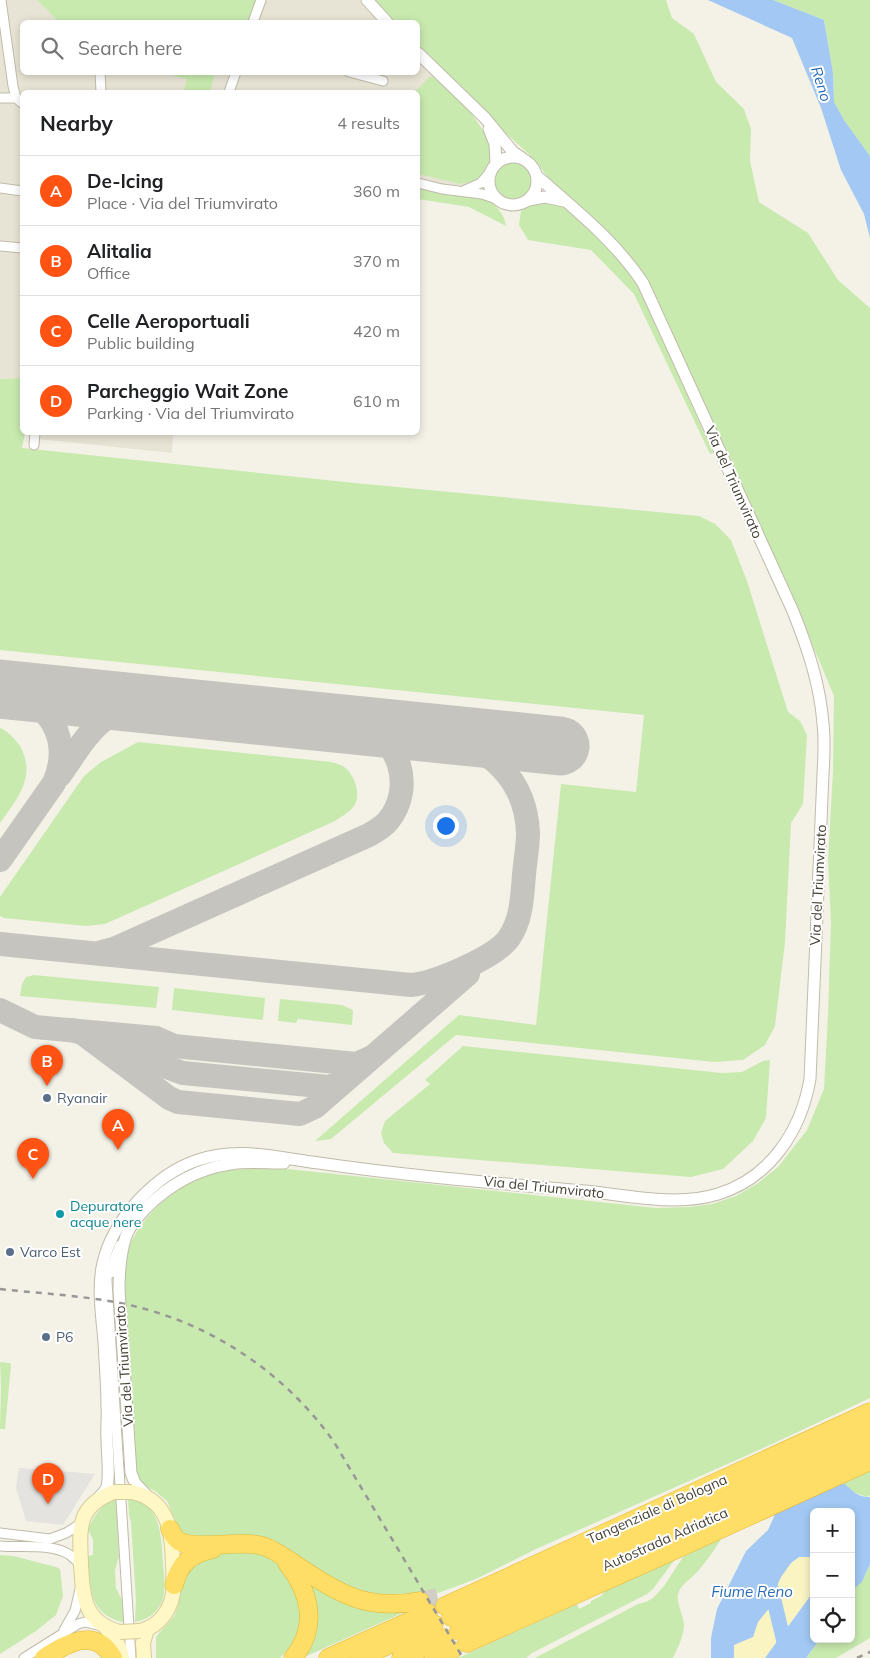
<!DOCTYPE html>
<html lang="en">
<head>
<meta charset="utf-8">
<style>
	:root { --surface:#fff; --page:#f2f2f2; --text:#202124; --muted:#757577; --line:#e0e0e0; --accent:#ff5213 }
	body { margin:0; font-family:Mulish,sans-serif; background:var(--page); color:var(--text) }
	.controls { position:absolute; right:15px; bottom:15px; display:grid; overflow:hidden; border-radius:8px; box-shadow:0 2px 8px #0003 }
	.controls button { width:45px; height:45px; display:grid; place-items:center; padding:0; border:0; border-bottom:1px solid var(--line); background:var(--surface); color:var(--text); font:25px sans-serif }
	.you { position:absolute; left:445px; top:825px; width:18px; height:18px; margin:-12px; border:4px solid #fff; border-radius:50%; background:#1a73e8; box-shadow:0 0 0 8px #1a73e833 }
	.badge { display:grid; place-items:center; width:32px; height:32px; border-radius:50%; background:var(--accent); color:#fff; font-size:16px; font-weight:700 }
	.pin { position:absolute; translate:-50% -41px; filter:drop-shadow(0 1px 2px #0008) }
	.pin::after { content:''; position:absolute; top:26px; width:18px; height:15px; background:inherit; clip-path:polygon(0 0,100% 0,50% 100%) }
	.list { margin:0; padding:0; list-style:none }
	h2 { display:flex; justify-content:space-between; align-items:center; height:65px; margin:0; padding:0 20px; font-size:21px }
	h2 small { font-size:16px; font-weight:400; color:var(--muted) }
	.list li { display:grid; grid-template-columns:32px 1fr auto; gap:15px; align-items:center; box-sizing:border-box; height:70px; padding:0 20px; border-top:1px solid var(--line) }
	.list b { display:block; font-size:19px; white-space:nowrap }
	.list p { margin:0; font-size:16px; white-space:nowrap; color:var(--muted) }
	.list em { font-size:16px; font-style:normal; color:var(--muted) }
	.icon { flex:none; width:28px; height:28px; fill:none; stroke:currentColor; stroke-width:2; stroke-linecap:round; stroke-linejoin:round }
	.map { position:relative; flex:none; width:870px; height:1658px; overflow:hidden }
	.search { position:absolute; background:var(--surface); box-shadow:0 2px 8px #0003; left:20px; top:20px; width:400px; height:55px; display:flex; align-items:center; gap:12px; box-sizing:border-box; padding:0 18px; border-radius:8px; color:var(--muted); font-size:19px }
	.panel { position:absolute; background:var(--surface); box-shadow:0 2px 8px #0003; left:20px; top:90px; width:400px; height:345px; border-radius:8px }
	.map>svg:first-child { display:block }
	.residential { fill:#e8e4d5 }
	.green { fill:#c8eaaf }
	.sand { fill:#f9f4c2 }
	.parking { fill:#e5e3df }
	.water { fill:#a2c8f3 }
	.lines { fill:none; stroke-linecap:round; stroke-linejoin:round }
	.river { stroke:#a2c8f3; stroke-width:15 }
	.taxiway { stroke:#c6c4bf; stroke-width:24 }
	.runway { stroke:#c6c4bf; stroke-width:59 }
	.motorway-tunnel { stroke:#d1cfc4; stroke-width:18; stroke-dasharray:18 9; stroke-linecap:butt }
	.minor-casing { stroke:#c0bba9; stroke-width:11 }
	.tertiary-casing { stroke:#c0bba9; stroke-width:13 }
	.secondary-casing { stroke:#d6cc96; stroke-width:16 }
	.motorway-casing { stroke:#e2b633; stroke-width:19 }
	.minor { stroke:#fff; stroke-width:9 }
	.tertiary { stroke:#fff; stroke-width:11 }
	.secondary { stroke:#fff8c6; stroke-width:14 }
	.motorway { stroke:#ffde67; stroke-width:18 }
	.rail { stroke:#979797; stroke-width:2.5; stroke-dasharray:6 6; stroke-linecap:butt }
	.secondary-bridge-casing { stroke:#d6cc96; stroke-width:16; stroke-linecap:butt }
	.secondary-bridge { stroke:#fff8c6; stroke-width:14 }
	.service-dot { fill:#5c6f8a; stroke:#fff; stroke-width:2 }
	.culture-dot { fill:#0f9aa8; stroke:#fff; stroke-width:2 }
	.labels { text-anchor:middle; stroke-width:4; stroke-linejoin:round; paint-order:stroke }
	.street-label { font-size:14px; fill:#474336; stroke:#fff }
	.service-label { font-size:14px; fill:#4e5e75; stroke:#fff; text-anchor:start }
	.culture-label { font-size:14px; fill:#0d838f; stroke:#fff; text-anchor:start }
	.water-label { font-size:15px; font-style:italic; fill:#2b6cb7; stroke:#fff }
</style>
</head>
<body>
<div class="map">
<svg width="870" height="1658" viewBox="0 0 870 1658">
	<rect width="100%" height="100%" fill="#f4f2e7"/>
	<!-- residential -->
	<g class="residential">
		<polygon points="0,0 362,0 380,22 22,22 22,72 418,72 418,59 436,77 487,167 468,195 418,187 418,92 22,92 22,378 0,379"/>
		<polygon points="38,433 173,433 172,453 38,439"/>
	</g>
	<!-- green -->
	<g class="green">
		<polygon points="37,0 257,0 249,22 59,22"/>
		<path d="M366,0h300l6,18 22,16 22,48 28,27 7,20 -1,32 9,41 49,31 30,47 32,28v1090l-100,47 -234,104 -60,30 -38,14 -41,7 -26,-2 -87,-46 -99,-15 -6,-8 -12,-28 -12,-10 -13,-6 -8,-15 -11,-192c1,-9 1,-19 4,-27 16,-40 55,-72 97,-80 17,-3 37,-2 54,-3l378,40 34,-1 22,-3 24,-8 22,-13 20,-16 29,-37 17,-41 4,-74 3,-92 -3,-63 5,-89 1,-75 -32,-76 -51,-110 -19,-49 -12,-21 -65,-143 -21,-37 -82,-77 -17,-23 -81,-74 -36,-31v-33h-33z"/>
		<polygon points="773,0 870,0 870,156 844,120 834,102 833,73 824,20"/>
		<polygon points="163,73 163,72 215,73 210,92 184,92 187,79"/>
		<polygon points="429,77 436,77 469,110 489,139 491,159 480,179 461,184 418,174 418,109 420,100 418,98 418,92 415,92"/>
		<circle cx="513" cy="182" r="19"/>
		<path d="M418,187l67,10c11,8 19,16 21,29l-37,-19 -51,-8z"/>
		<polygon points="535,202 559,204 571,213 605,245 631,273 650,311 713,453 710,454 634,294 591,250 528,240 519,225 521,211"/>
		<polygon points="22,378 22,432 25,433 22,448 355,483 699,516 715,524 731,540 747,581 788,712 800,721 807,735 803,804 791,823 785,942 775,1026 765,1045 743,1060 714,1062 456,1035 331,1139 315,1141 459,1015 536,1025 561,784 636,792 644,715 0,650 0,379"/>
		<path d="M0,728c8,3 15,11 20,18 17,31 -3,53 -20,77z"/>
		<path d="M138,742l193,20c4,1 8,2 12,4 11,7 19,28 11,40 -5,7 -12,10 -19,15l-230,103 -19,2 -82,-8 -4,-2v-19l84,-121 17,-14z"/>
		<polygon points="34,975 159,987 156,1008 20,996 22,984 26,977"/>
		<polygon points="174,988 265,998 263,1020 172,1010"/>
		<polygon points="280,999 342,1005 353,1010 352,1025 298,1019 296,1023 278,1021"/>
		<polygon points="463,1046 722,1073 742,1072 763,1061 770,1060 766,1118 753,1141 723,1169 691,1177 393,1153 384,1143 381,1133 385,1121 430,1084 425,1080"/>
		<polygon points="0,1362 10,1363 11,1365 5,1429 0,1429 1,1387"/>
		<polygon points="870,1470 870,1495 867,1497 835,1485"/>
		<path d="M128,1499c34,3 33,38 35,64 1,13 4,31 -3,42 -5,10 -15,15 -25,17l1,-22 -5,-78 -2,-7z"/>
		<path d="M116,1500l3,56 -4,14 1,18 8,16 1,19c-38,-9 -34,-35 -37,-67l5,-1v-15l-5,-11c6,-13 13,-25 28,-29z"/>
		<path d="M718,1539h3c-6,10 -15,23 -23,32 -6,7 -18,14 -20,23 -2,7 5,21 6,30 0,12 -6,23 -11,34h-138l103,-54 8,-2 7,-4 11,-12 19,-29z"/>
		<path d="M248,1549l23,9 19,17 13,36 -8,31 -15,16h-124v-21c5,-7 13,-14 18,-21 8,-14 7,-42 18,-52 8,-9 44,-13 56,-15z"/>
		<polygon points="0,1555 13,1556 56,1567 60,1569 63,1596 56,1615 36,1631 0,1654"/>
		<polygon points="676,1558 653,1589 647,1594 532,1653 526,1658 458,1658 577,1604 579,1609 591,1603 591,1601 601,1596 606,1590"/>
		<polygon points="870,1564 870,1638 836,1658 806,1658 820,1639 851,1639 851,1591 865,1576"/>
		<polygon points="302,1574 416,1607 302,1658"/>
	</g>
	<!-- sand -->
	<path class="sand" d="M805,1556l9,1v31l-3,7 -46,63h-31v-13l19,-8c2,-8 4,-16 10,-22 3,-4 8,-7 10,-12 2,-4 1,-8 2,-12 3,-13 15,-33 30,-35z"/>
	<!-- parking -->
	<polygon class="parking" points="19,1468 34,1469 95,1474 63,1525 26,1521 16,1488"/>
	<!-- water -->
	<g class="water">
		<polygon points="708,0 773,0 824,20 833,73 834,102 844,120 870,156 870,238 864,214 841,170 821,108 792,38"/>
		<path d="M845,1484c7,7 15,14 25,13v67l-8,18 -11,9v-79h-37v45h-15l-8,6 -10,14 -6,13 -1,10 -3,6 -13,16 -5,15 -19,8v13h-23v-20l6,-29 29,-58 22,-21 8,-18 59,-27z"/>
		<polygon points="814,1588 814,1639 820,1639 806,1658 765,1658 811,1595"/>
	</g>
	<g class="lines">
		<!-- river -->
		<polyline class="river" points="769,1580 787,1654 784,1658"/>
		<!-- taxiway -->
		<g class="taxiway">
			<path d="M60,775c25,-35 40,-69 89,-71"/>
			<path d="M0,860l54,-77c19,-44 -5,-83 -50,-93"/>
			<path d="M0,944l411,41c24,-2 85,-28 98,-47 13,-19 13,-41 15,-63 1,-13 4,-28 4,-42 -2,-53 -37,-84 -85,-99"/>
			<path d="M102,952l12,-3 255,-114c7,-4 14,-8 19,-14 28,-34 11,-87 -32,-96"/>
			<polyline points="0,1010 35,1027 156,1038 174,1046 356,1064 370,1058"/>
			<polyline points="72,1030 82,1033 169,1098 178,1102 300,1114 315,1107 468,974"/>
			<polyline points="123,1037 169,1068 183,1073 329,1087 343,1082"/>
		</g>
		<!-- runway -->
		<polyline class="runway" points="0,689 560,746"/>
		<!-- motorway-tunnel -->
		<polyline class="motorway-tunnel" points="420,1601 438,1597"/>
		<defs>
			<g id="minor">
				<polyline points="1,0 13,86 16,98"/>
				<polyline points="253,22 261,0"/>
				<polyline points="100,72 101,92"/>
				<polyline points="349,72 383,81"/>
				<polyline points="229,92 236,72"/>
				<polyline points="0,98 16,98 22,103"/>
				<polyline points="418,183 442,189 482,194 497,199"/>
				<polyline points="0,188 22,191"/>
				<polyline points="465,190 481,183 492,170"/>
				<polyline points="0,246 22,248"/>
				<polyline points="34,445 35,432"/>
				<polyline points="107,1264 107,1281 131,1658"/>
				<polyline points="111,1273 114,1260 120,1245"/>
				<polyline points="0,1533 50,1539 66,1533 82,1523"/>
				<path d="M0,1546c21,2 52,-3 70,9 4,3 8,7 11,11"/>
				<polyline points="64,1630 75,1611 80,1589"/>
				<polyline points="24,1658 78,1624 85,1622 101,1626"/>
			</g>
			<g id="tertiary">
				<polyline points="367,0 387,22"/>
				<polyline points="418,53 485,118 513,152 522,158"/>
				<polyline points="489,129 495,144 496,164"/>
				<circle cx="513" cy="181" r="24"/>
				<polyline points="529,200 545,197 564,201"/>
				<path d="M147,1496l-12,-13 -4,-10 -12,-183c0,-18 1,-36 7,-54 4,-11 12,-19 20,-28 23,-23 51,-39 84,-44 17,-3 36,-1 54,-1"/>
				<path d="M97,1499c4,-4 8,-7 10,-12 3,-13 0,-35 0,-48 -1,-11 1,-22 0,-32 0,-22 -2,-43 -3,-65 -2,-25 -7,-54 -1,-79 10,-44 53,-89 95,-103 41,-14 79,-2 121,3 88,13 177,20 266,28 41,4 92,16 133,3 52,-16 83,-63 92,-115l13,-305c1,-17 2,-34 0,-50 -3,-41 -16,-78 -31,-115l-149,-326c-28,-42 -67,-73 -105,-106"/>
			</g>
			<g id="secondary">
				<path d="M114,1492c-39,15 -34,38 -33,73 2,32 3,58 39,67"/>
				<path d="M132,1492c46,10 39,56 42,93 -1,21 -12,41 -34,46"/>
				<path d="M106,1628c9,9 14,18 16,30"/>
				<polyline points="144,1658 143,1643 147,1629"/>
			</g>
			<g id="motorway">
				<path d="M170,1529c2,4 5,10 9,12 16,10 61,-2 84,5 13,4 25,14 36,21 43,28 68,44 121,34"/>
				<path d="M287,1563c23,29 32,64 6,95"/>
				<path d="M174,1585c6,-23 17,-31 39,-36"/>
				<polyline points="445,1606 870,1412"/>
				<polyline points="451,1617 870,1428"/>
				<polyline points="459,1631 677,1534 870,1446"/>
				<polyline points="467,1643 668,1553 870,1461"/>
				<path d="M44,1658c22,-14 51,-32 69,0"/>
				<polyline points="328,1658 428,1613"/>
				<polyline points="360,1658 434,1624"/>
				<polyline points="401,1658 444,1638"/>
				<polyline points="434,1658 452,1650"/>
			</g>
		</defs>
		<!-- minor casing -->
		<use href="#minor" class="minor-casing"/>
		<!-- tertiary casing -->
		<use href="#tertiary" class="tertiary-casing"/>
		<!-- secondary casing -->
		<use href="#secondary" class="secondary-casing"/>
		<!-- motorway casing -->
		<use href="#motorway" class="motorway-casing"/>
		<!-- minor -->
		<use href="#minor" class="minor"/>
		<!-- tertiary -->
		<use href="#tertiary" class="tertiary"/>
		<!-- secondary -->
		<use href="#secondary" class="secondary"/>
		<!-- motorway -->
		<use href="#motorway" class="motorway"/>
		<!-- rail -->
		<g class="rail">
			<path d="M0,1289c36,4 73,6 109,12 91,15 172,66 225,141l129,216"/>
			<polyline points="857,1658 870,1652"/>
		</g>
		<defs>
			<g id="secondary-bridge">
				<polyline points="114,1492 132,1492"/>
				<polyline points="120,1632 140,1631"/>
			</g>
		</defs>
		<!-- secondary-bridge casing -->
		<use href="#secondary-bridge" class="secondary-bridge-casing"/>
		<!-- secondary-bridge -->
		<use href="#secondary-bridge" class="secondary-bridge"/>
	</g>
	<!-- markers -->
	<g class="service-dot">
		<circle cx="47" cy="1098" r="5"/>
		<circle cx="10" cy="1252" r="5"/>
		<circle cx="46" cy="1337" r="5"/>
	</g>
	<circle class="culture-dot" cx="60" cy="1214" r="5"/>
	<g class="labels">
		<!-- street labels -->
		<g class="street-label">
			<text transform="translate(734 482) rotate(66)" y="5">Via del Triumvirato</text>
			<text transform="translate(818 885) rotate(-87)" y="5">Via del Triumvirato</text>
			<text transform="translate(544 1187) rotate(6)" y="5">Via del Triumvirato</text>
			<text transform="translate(124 1366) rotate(-94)" y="5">Via del Triumvirato</text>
			<text transform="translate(657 1509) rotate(-24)" y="5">Tangenziale di Bologna</text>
			<text transform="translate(665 1539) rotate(-24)" y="5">Autostrada Adriatica</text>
		</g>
		<!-- service labels -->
		<g class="service-label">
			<text x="57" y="1103">Ryanair</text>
			<text x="20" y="1257">Varco Est</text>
			<text x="56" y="1342">P6</text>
		</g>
		<!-- culture labels -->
		<g class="culture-label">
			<text x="70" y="1211">Depuratore<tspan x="70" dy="16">acque nere</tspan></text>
		</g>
		<!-- water labels -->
		<g class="water-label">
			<text transform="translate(821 84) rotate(72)" y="5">Reno</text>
			<text x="752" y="1597">Fiume Reno</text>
		</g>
	</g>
</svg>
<div class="controls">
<button>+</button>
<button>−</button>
<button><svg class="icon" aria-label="locate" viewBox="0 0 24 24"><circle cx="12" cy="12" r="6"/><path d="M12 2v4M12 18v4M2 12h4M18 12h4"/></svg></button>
</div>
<div class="you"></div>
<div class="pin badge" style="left:118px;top:1150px">A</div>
<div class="pin badge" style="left:47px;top:1086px">B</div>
<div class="pin badge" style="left:33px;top:1179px">C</div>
<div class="pin badge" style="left:48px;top:1504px">D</div>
<div class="search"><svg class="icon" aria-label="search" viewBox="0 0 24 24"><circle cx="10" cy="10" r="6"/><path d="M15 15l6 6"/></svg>Search here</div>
<section class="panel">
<h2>Nearby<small>4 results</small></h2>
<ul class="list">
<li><span class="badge">A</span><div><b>De-Icing</b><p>Place · Via del Triumvirato</p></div><em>360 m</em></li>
<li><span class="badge">B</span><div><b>Alitalia</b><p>Office</p></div><em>370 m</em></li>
<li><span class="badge">C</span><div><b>Celle Aeroportuali</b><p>Public building</p></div><em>420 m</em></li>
<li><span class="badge">D</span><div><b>Parcheggio Wait Zone</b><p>Parking · Via del Triumvirato</p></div><em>610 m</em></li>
</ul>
</section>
</div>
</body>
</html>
